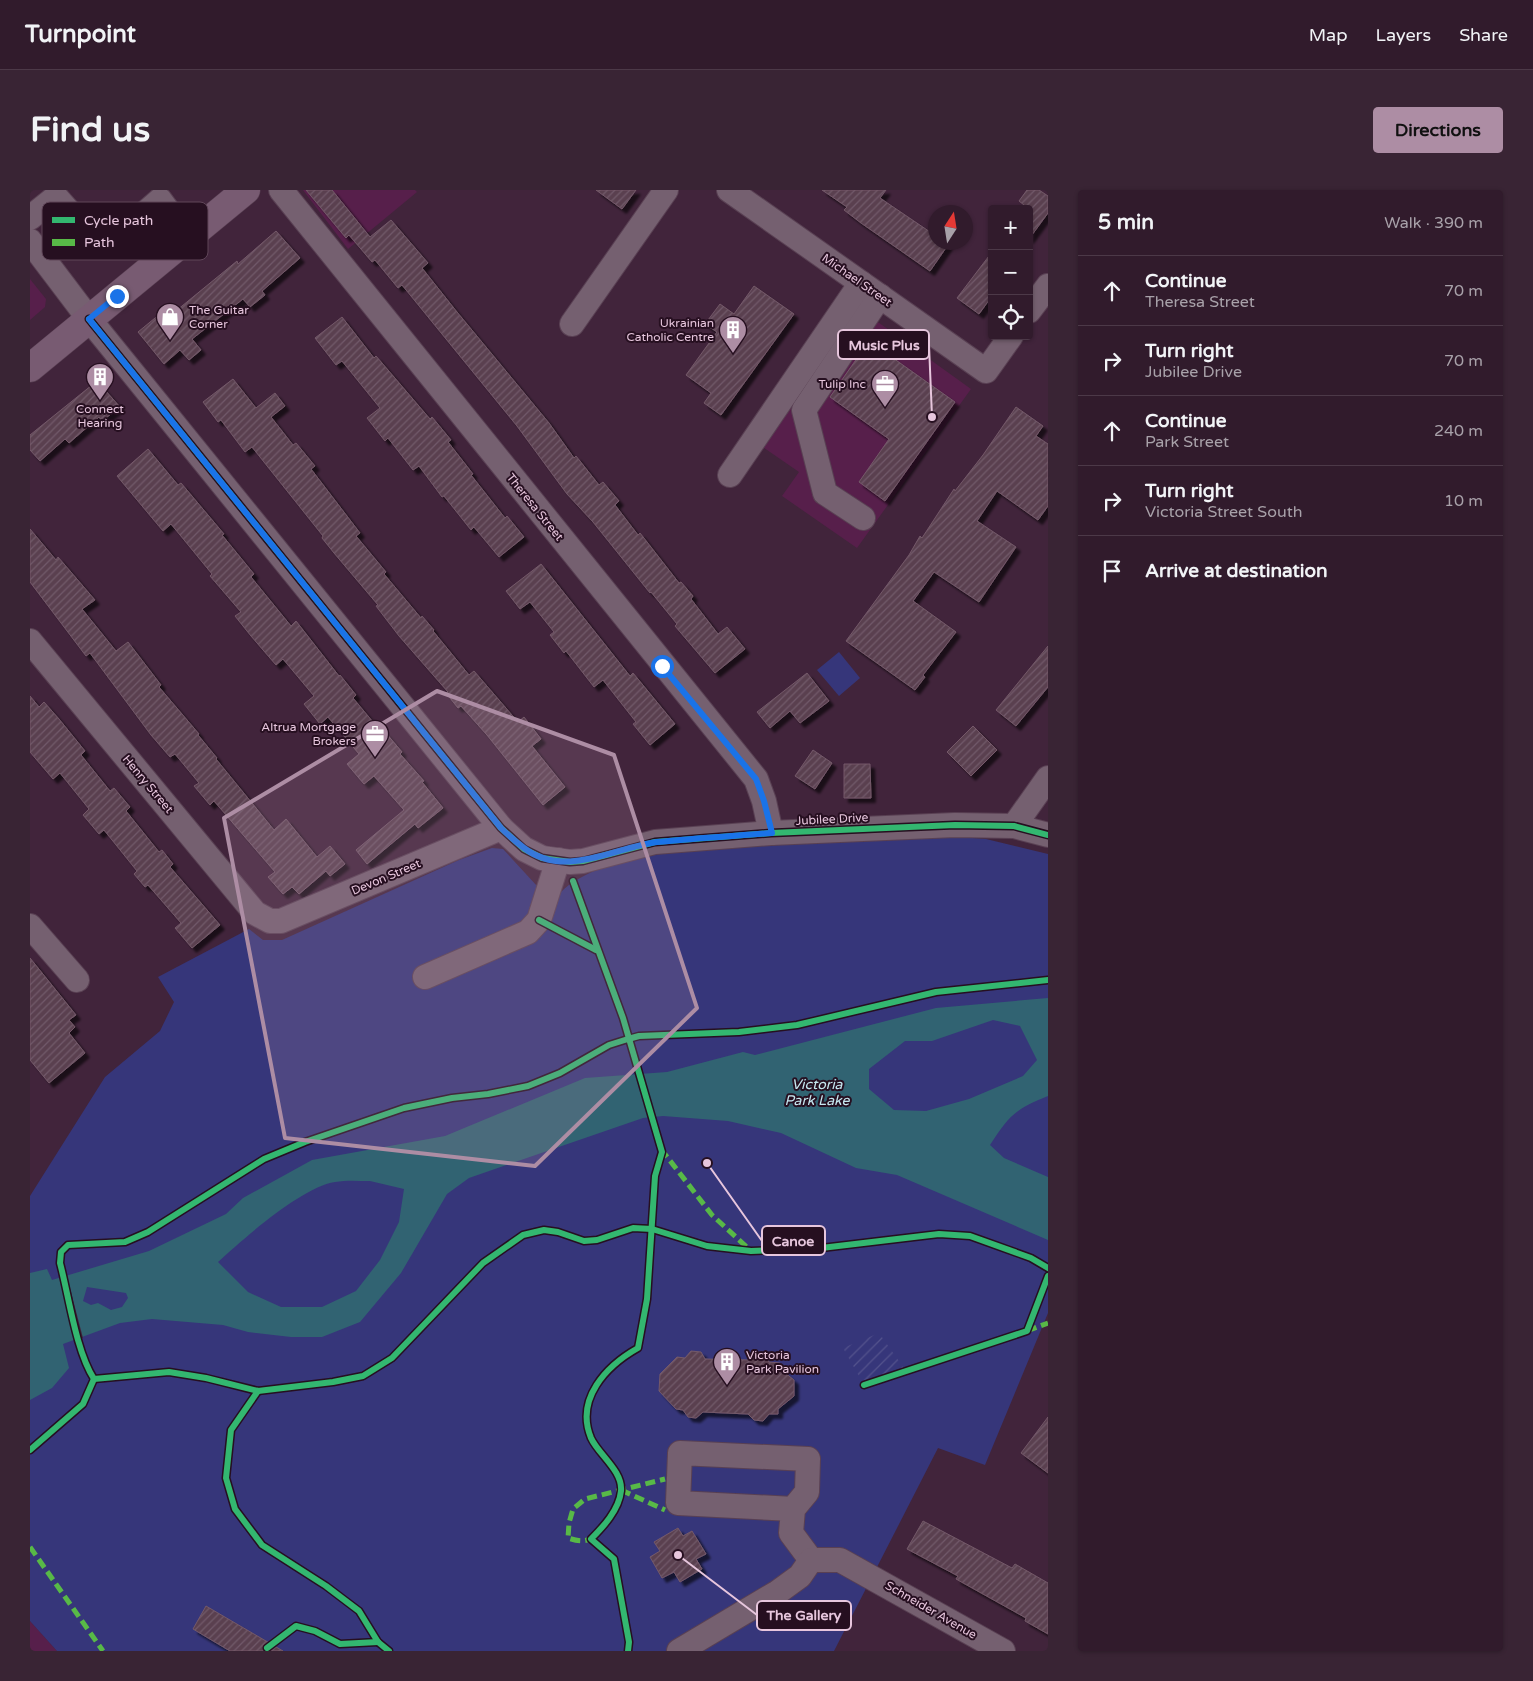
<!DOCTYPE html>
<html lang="en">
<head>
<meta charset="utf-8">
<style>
	:root { --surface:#311b2c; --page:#392434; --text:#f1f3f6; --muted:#a8a1a9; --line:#4c3948; --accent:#ad8da4 }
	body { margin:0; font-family:"Varela Round",sans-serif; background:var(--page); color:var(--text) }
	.controls { position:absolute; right:15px; top:15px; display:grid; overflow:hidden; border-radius:5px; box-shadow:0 1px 4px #0004 }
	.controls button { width:45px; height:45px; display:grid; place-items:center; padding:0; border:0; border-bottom:1px solid var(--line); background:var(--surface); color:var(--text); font:25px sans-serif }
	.compass { position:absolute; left:898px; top:15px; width:45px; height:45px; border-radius:50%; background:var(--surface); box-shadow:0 1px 4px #0004; rotate:12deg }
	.stop { position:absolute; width:15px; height:15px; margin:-11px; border:4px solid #1a73e8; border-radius:50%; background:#fff }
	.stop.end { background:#1a73e8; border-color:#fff; box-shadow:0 1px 5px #0008 }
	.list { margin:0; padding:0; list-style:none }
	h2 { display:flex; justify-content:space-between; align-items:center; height:65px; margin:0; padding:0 20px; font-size:21px }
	h2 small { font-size:16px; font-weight:400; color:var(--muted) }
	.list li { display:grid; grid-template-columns:32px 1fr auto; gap:15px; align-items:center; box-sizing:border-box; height:70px; padding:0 20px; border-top:1px solid var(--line) }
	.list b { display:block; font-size:19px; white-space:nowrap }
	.list p { margin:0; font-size:16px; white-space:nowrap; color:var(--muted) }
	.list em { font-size:16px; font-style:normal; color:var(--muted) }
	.icon { flex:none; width:28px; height:28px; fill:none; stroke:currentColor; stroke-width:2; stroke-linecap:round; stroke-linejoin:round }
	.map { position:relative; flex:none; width:1018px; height:1461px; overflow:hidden; border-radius:5px }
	header { display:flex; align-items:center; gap:30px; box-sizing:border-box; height:70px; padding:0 25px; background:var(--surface); border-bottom:1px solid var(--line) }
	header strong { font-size:24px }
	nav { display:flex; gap:28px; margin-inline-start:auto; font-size:18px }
	.intro { display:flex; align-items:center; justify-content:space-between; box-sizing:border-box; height:120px; padding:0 30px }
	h1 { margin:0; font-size:35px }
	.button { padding:12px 22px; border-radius:5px; background:var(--accent); color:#111; font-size:18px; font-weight:700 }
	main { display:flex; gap:30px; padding:0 30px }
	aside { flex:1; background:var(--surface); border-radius:5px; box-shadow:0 1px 4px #0004 }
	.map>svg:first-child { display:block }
	.built { fill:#571f4b }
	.park { fill:#36367a }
	.garden { fill:url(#garden-furrows) }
	.water { fill:#316372; fill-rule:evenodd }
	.pier { fill:#41243b }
	.building { fill:url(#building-hatch); stroke:#745969; filter:url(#shadow) }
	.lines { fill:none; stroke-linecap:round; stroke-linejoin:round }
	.minor-casing { stroke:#594053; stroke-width:26 }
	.major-casing { stroke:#594053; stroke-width:29 }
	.minor { stroke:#756070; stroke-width:24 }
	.major { stroke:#785b72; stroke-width:28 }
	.quiet { stroke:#58b947; stroke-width:5; stroke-dasharray:10 5; stroke-linecap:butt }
	.cycleway-casing { stroke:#260f20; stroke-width:9 }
	.cycleway { stroke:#33b770; stroke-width:6 }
	.route { stroke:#1a73e8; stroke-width:6 }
	.marked { fill:#ad8da4; fill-opacity:0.2; stroke:#ad8da4; stroke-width:4; stroke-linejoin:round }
	.labels { text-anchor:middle; stroke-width:4; stroke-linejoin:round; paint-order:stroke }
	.street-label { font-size:12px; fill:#e7c6dd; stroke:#260f20 }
	.poi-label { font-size:12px; fill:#e7c6dd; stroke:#260f20; text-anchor:end }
	.water-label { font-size:14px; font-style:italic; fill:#c6e8f1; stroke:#260f20 }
	.key { fill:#260f20; stroke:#604659; stroke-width:1 }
	.key-label { font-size:14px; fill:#e7c6dd }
	.leader { fill:none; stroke:#e7c6dd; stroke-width:2 }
	.callout-dot { fill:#e7c6dd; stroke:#260f20; stroke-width:2 }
	.callout { fill:#260f20; stroke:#e7c6dd; stroke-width:2 }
	.callout-label { font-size:14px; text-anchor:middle; font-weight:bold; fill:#e7c6dd }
</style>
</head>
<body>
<header>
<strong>Turnpoint</strong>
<nav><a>Map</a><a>Layers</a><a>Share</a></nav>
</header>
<div class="intro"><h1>Find us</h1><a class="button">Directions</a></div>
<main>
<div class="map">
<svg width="1018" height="1461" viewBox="0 0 1018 1461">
	<defs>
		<pattern id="garden-furrows" width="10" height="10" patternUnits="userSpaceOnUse" patternTransform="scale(1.25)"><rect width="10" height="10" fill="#36367a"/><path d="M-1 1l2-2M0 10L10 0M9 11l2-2" fill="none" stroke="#53528c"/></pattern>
		<pattern id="building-hatch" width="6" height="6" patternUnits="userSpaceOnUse" patternTransform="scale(1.25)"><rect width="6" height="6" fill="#5a4050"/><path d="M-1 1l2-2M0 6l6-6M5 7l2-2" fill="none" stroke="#725a69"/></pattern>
		<filter id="shadow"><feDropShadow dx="4.5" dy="4.5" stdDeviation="1" flood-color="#0009"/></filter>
	</defs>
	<rect width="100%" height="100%" fill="#41243b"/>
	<!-- built -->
	<g class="built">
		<polygon points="273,0 385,0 387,2 318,59"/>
		<polygon points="0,89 16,109 15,117 0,130"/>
		<polygon points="827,117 941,199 827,358 752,306 769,282 730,255"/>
		<polygon points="0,1431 27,1461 0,1461"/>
	</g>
	<!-- park -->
	<g class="park">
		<polygon points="809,462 830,488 809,506 787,480"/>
		<path d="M902,645l54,4 62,15v459l-63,152 -47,-17 -104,203h-777l-27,-30v-425l75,-119 55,-46 14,-29 -16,-25 91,-48 14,11h19l177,-80 33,-12 11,1 34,37 24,6c47,-45 171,-46 235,-49 45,-3 91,-6 136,-8z"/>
	</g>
	<!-- garden -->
	<polygon class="garden" points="849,1143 876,1181 834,1195 813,1158"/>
	<!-- water -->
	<path class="water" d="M1018,808v98c-33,13 -39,20 -58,49l14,13 44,19v63l-151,-65 -41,-7 -75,-35 -53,-12 -65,-5 -20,2 -174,60 -22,16 -46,79 -41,49 -38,15h-31l-43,-5 -25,-7 -71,-6 -32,4 -57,21 6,24 -17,20 -22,12v-127l17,-4 5,11 97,-29 77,-37 17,-16 69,-38 133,-24 140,-58 82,-6 76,-20 12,3 181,-47zM963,830l27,6 17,34 -14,16 -54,23 -43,12 -32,-1 -25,-21v-20l36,-28h27zM340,991l34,8 -5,33 -19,38 -24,31 -34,16h-41l-33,-15 -30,-30c26,-24 84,-75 117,-80 11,-2 24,-1 35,-1zM57,1097l39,6 2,5 -6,9 -11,3 -13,-7 -7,2 -8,-4z"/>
	<!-- pier -->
	<polygon class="pier" points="36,1083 53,1148 47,1151 30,1085"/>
	<!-- building -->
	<g class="building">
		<polygon points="276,0 302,0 340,47 361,30 398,73 392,78 427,122 519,233 544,268 546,266 569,295 573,292 589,311 585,315 608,345 610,343 649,393 651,392 663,406 661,409 688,444 697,437 715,459 685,483 645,436 647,434 621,402 620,403 563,332 537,304 487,236 372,95 368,98 345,70 342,72 319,45 316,48"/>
		<polygon points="566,0 606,0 592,19"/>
		<polygon points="792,0 856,0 850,8 906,46 906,52 918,55 900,81 831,33 814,20 817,17"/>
		<polygon points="997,0 1009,0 1018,6 1018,23 999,49 999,19 989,11"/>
		<polygon points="246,41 270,68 232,101 235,105 220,117 213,109 162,149 171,160 159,170 150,160 134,174 108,142 136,119 141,125 207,71 208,74"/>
		<polygon points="962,62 962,106 949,124 927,108"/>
		<polygon points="724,96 764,124 691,225 674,213 681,203 656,185 687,142 675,134 690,114 704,124"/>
		<polygon points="312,127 344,168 346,166 400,229 402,227 421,250 418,252 443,284 441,285 475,328 477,326 494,347 469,367 444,337 441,340 414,306 412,307 389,276 383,280 358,248 355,251 337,228 350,218 312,171 306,175 285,148"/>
		<polygon points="839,151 925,212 855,311 829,292 859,249 800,207"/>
		<polygon points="203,189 226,218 245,203 255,216 241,227 263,255 266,253 285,276 281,279 330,343 326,346 356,382 354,384 391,428 392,426 404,440 403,441 439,485 444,481 488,532 494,527 511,549 502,556 535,597 513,615 457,545 431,516 428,518 416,503 418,502 369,446 346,416 348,415 304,363 292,348 293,346 222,257 215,262 191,230 188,232 173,212"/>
		<polygon points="67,191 90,217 72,231 69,227 39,253 35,249 10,271 0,260 0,245"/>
		<polygon points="986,217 1013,236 1006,246 1018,254 1018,316 1008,330 967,301 947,331 986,357 949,412 904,382 883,411 926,442 893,485 895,487 885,500 816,451 879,365 890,346 892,348 924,299 925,301 953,265"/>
		<polygon points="118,259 148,295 151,293 194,344 192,345 224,384 221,387 261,436 266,431 309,486 310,485 326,505 323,508 353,544 355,542 372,562 370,564 394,591 392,592 413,618 388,638 385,634 337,674 326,660 374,620 344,586 334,594 317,574 329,564 298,527 290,534 274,514 284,506 253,469 246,475 221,446 205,426 211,422 180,386 182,384 141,334 133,341 87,286"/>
		<polygon points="0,339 26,370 28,367 65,410 52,419 86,461 98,452 131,495 129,497 169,544 168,545 187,568 186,569 244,640 256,629 287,667 300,656 315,674 300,686 296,681 269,704 262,697 253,704 238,687 245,682 184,611 180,615 164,596 169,593 145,564 140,567 121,545 60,463 56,466 0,392"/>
		<polygon points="511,374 600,486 603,483 645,534 620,555 603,534 606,532 573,490 564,497 536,461 534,463 520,445 524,442 500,412 490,419 476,401"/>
		<polygon points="1018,456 1018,497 986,536 966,520"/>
		<polygon points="777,483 799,511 770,533 760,521 740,538 727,522"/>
		<polygon points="0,506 9,517 14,512 29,529 55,561 51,565 80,601 84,598 100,617 96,621 129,662 132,660 143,674 140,677 190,735 162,758 145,738 151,733 118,695 115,697 104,684 107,681 74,640 69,644 53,625 59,619 30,583 23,589 0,562"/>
		<polygon points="943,536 967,560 941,586 917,562"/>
		<polygon points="783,560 802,573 785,599 765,586"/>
		<polygon points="814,574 840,574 841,608 814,608"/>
		<polygon points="0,768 46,825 39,830 45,837 39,843 55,863 19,893 0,870"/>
		<polygon points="661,1161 671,1162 675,1169 721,1170 725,1166 736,1167 739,1172 750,1173 749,1178 764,1190 764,1206 748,1219 748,1224 739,1224 733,1231 724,1230 718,1224 673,1222 666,1228 658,1227 653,1220 646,1219 629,1201 630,1184 647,1167 655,1168"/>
		<polygon points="1018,1227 1018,1283 991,1263"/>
		<polygon points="893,1331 982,1378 985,1374 1018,1393 1018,1444 995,1431 996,1428 926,1389 928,1386 877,1359"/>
		<polygon points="648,1338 653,1346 662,1341 676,1364 666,1369 672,1379 650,1392 644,1382 632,1388 620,1367 630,1361 624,1352"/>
		<polygon points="176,1416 253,1461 200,1461 163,1439"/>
	</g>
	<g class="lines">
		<defs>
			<g id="minor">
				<polyline points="251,0 726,589 734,611 741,643"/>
				<polyline points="699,0 956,181 981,146"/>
				<polyline points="0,28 26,7 65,51 83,51 130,10 158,48"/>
				<polyline points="0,51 59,129 471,638 494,659 512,668 540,672 553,671 625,652 741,643 925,635 984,636 1018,645"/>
				<polyline points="999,121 1018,96"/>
				<polyline points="542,134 636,0"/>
				<polyline points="700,285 831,93"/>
				<polyline points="833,328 795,303 774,220 850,106"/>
				<polyline points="0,451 225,723 240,731 251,731 471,638"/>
				<polyline points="984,636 1018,588"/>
				<polyline points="0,736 47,790"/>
				<polyline points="395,787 498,742 509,730 528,670"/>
				<polyline points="763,1319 648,1313 650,1263 778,1269 777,1302 763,1319 761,1343 781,1370"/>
				<polyline points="649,1461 748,1402 770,1386 781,1370 810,1370 973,1461"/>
			</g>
			<polyline id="major" points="0,178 216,0"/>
		</defs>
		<!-- minor casing -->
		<use href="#minor" class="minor-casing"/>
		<!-- major casing -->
		<use href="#major" class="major-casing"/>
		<!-- minor -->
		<use href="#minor" class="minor"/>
		<!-- major -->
		<use href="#major" class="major"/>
		<!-- quiet -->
		<g class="quiet">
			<polyline points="631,959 682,1025 720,1060"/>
			<polyline points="997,1141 1018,1133"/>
			<polyline points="591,1300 635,1320"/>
			<path d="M564,1346c-7,7 -17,5 -26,2l1,-15 4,-14 12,-10 80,-20"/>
			<polyline points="0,1357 73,1461"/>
		</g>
		<defs>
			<g id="cycleway">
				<polyline points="59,129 471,638 494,659 512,668 540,672 553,671 625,652 741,643 925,635 984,636 1018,645"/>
				<path d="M543,691l50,137 39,134 -7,24 -8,123 -9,49c-32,18 -63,51 -47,90 7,16 32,33 30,53 -2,19 -18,36 -30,48l23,20 15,83 -1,9"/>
				<polyline points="509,730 566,760"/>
				<path d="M64,1189c-18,-28 -25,-82 -34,-116l1,-11 7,-7 57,-3 23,-10 116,-73 41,-17 99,-34 48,-10 36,-4 40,-8 32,-13 49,-28 19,-6 11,-3 100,-4 58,-7 139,-33 112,-12"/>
				<polyline points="64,1189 139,1182 176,1188 228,1201 303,1192 333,1186 362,1168 453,1073 493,1045 514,1040 528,1042 554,1051 567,1050 603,1038 622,1039 677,1056 721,1061 783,1059 909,1044 940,1046 1001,1068 1018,1078"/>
				<polyline points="834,1195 997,1141 1018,1086"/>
				<polyline points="228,1201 201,1240 196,1288 205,1319 232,1355 296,1396 329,1421 348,1452 359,1461"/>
				<polyline points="0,1260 53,1214 64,1189"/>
				<polyline points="237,1458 266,1436 285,1441 310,1454 348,1452"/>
			</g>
		</defs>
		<!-- cycleway casing -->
		<use href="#cycleway" class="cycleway-casing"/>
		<!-- cycleway -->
		<use href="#cycleway" class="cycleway"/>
	</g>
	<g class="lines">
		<!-- route -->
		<path class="route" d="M87,106l-28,23 412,509c7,7 15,14 23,20 41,31 89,0 133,-6 38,-4 76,-6 115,-9l-8,-32 -8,-22 -94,-113"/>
	</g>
	<!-- marked area -->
	<path class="marked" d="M407,501l177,64 83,253 -162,158 -250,-28 -61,-320z"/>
	<!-- icons -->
	<defs>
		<symbol id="shop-pin" viewBox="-11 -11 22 30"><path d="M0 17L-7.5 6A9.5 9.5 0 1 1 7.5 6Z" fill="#ad8da4" stroke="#260f20"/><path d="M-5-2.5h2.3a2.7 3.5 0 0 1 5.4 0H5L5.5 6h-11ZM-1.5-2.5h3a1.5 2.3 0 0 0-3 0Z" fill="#fff"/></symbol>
		<symbol id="building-pin" viewBox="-11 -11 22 30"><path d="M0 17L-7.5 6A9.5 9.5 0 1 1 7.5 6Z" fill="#ad8da4" stroke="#260f20"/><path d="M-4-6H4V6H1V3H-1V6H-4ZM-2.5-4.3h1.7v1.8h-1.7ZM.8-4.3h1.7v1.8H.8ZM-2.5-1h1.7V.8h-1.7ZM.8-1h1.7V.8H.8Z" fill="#fff"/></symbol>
		<symbol id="office-pin" viewBox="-11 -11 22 30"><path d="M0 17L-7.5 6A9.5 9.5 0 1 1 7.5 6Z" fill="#ad8da4" stroke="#260f20"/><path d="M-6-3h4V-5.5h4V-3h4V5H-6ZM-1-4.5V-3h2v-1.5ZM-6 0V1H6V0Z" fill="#fff"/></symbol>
	</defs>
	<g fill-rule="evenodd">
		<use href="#shop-pin" x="124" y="111" width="32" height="43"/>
		<use href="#building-pin" x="687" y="124" width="32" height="43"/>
		<use href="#building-pin" x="54" y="171" width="32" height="43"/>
		<use href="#office-pin" x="839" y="178" width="32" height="43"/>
		<use href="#office-pin" x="329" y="528" width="32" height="43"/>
		<use href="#building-pin" x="681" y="1156" width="32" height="43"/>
	</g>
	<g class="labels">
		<!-- street labels -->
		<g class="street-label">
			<text transform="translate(827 90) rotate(35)" y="4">Michael Street</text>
			<text transform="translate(505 317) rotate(51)" y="4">Theresa Street</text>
			<text transform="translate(118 594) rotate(50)" y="4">Henry Street</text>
			<text transform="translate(802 629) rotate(-3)" y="4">Jubilee Drive</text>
			<text transform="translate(356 687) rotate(-23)" y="4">Devon Street</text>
			<text transform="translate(901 1420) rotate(30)" y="4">Schneider Avenue</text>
		</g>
		<!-- poi labels -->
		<g class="poi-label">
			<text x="159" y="124" text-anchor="start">The Guitar<tspan x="159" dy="14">Corner</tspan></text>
			<text x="684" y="137">Ukrainian<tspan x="684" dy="14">Catholic Centre</tspan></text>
			<text x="836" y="198">Tulip Inc</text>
			<text x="70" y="223" text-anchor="middle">Connect<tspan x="70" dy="14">Hearing</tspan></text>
			<text x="326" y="541">Altrua Mortgage<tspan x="326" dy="14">Brokers</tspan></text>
			<text x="716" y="1169" text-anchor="start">Victoria<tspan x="716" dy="14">Park Pavilion</tspan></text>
		</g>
		<!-- water labels -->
		<g class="water-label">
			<text x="787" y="899">Victoria<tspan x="787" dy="16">Park Lake</tspan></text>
		</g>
	</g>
	<!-- legend -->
	<rect x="12" y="12" width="166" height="58" rx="8" class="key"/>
	<rect x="22" y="27" width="23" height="6" fill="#33b770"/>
	<rect x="22" y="49" width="23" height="7" fill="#58b947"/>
	<g class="key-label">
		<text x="54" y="35">Cycle path</text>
		<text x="54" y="57">Path</text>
	</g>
	<!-- callouts -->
	<path class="leader" d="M902 227L899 155M677 973L732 1051M648 1365L727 1425"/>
	<g class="callout-dot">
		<circle cx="902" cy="227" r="5"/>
		<circle cx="677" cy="973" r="5"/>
		<circle cx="648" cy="1365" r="5"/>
	</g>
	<g class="callout">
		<rect x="808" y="140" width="91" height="29" rx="5"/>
		<rect x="732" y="1036" width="63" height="29" rx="5"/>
		<rect x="727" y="1411" width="94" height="29" rx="5"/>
	</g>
	<g class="callout-label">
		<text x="854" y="160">Music Plus</text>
		<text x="763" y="1056">Canoe</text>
		<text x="774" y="1430">The Gallery</text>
	</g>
</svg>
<div class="controls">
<button>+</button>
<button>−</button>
<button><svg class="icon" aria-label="locate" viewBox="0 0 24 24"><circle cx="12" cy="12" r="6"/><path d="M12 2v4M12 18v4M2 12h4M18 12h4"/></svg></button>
</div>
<svg class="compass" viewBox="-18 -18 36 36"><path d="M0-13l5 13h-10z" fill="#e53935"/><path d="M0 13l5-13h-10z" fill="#a8a1a9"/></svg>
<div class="stop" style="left:632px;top:476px"></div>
<div class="stop end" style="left:87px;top:106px"></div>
</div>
<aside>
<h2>5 min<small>Walk · 390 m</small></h2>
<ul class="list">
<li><svg class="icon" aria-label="ahead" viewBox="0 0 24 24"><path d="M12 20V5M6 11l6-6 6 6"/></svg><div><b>Continue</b><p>Theresa Street</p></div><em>70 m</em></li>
<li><svg class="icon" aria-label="right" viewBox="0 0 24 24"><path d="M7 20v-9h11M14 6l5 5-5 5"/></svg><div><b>Turn right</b><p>Jubilee Drive</p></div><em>70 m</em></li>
<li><svg class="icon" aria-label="ahead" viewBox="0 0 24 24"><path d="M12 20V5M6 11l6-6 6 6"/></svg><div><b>Continue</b><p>Park Street</p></div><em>240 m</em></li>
<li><svg class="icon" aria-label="right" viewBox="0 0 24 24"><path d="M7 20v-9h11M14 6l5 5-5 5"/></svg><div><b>Turn right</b><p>Victoria Street South</p></div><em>10 m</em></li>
<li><svg class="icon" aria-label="arrive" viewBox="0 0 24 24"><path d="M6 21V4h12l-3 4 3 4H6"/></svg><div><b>Arrive at destination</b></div></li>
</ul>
</aside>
</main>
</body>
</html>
